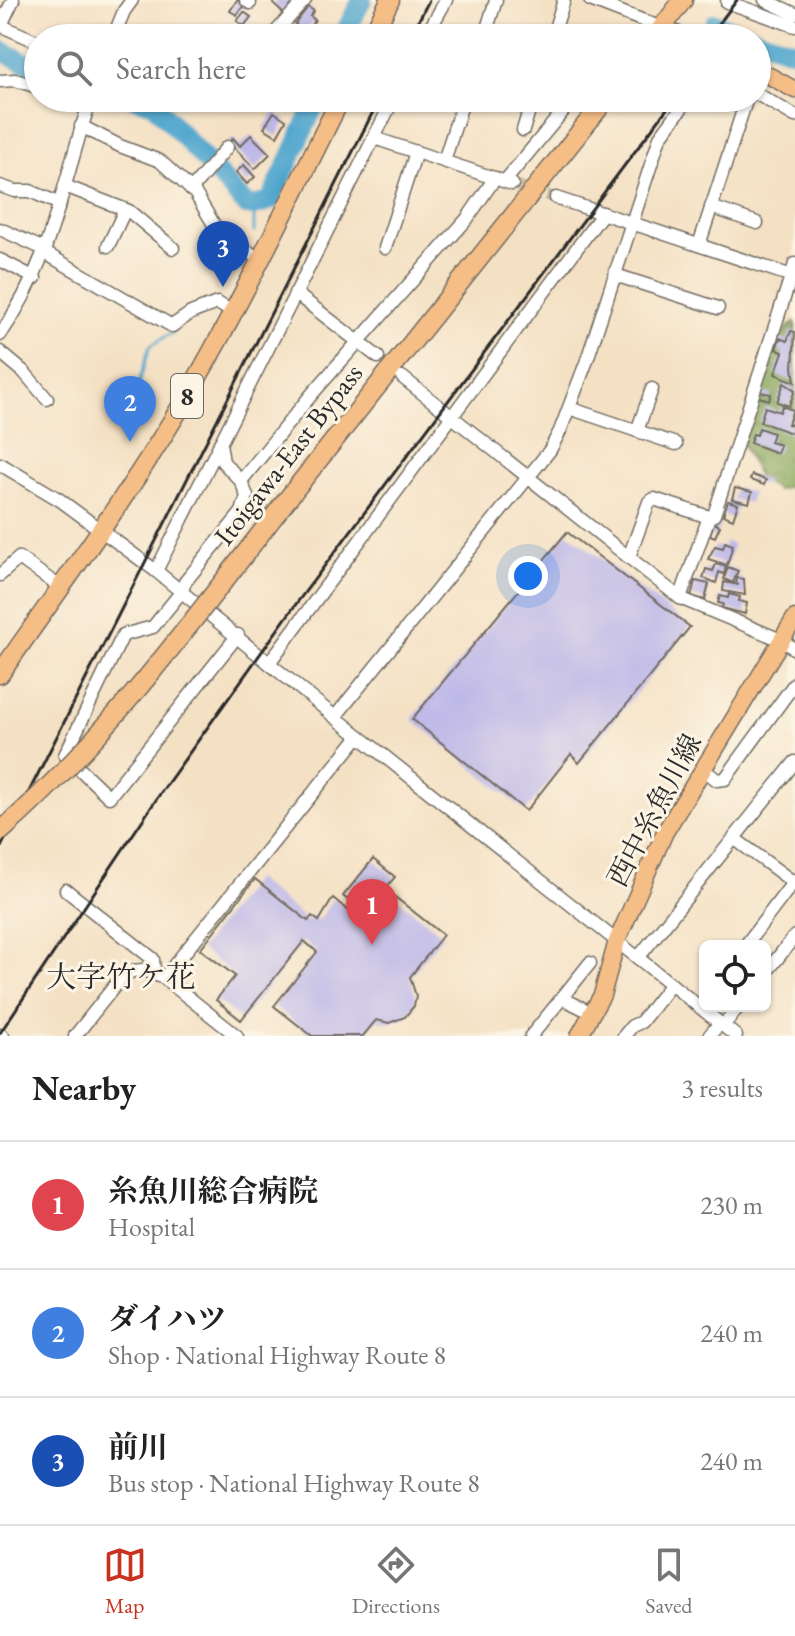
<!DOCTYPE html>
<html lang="en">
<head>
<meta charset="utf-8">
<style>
	:root { --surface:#fff; --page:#f2f2f2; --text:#222; --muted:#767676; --line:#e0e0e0; --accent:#c8321e }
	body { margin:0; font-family:"EB Garamond","Noto Serif JP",serif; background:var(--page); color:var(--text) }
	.controls { position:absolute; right:24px; bottom:24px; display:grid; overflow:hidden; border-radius:12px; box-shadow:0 2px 6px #0004 }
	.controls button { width:72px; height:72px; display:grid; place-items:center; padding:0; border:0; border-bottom:2px solid var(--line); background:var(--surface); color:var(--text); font:40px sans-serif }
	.you { position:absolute; left:528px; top:576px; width:28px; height:28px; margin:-20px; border:6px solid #fff; border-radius:50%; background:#1a73e8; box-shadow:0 0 0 12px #1a73e833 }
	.badge { display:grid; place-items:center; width:52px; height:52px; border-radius:50%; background:var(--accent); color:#fff; font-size:26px; font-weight:700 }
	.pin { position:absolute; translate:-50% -66px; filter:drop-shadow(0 2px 4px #0008) }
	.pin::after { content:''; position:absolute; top:42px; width:28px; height:24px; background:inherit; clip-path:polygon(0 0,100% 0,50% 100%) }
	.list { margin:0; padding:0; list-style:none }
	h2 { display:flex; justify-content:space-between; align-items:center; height:104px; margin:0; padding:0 32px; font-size:34px }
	h2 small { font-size:26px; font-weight:400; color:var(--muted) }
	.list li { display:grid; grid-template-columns:52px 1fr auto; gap:24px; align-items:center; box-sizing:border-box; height:128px; padding:0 32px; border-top:2px solid var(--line) }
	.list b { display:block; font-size:30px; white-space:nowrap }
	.list p { margin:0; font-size:26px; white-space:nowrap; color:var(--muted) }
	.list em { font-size:26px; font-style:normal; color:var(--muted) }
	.icon { flex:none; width:44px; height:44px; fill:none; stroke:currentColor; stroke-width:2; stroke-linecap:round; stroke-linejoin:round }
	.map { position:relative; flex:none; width:795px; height:1036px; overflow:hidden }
	.search { position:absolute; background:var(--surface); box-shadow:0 2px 6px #0004; left:24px; right:24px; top:24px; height:88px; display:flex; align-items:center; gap:20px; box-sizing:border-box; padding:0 28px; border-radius:44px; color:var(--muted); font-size:30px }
	.sheet { height:488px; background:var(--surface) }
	nav { display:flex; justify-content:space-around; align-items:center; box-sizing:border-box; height:112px; border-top:2px solid var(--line); background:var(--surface); font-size:22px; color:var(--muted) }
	nav a { display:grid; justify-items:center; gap:4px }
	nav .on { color:var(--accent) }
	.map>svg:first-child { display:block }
	.forest { fill:url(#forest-crowns); stroke:#586842; stroke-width:2 }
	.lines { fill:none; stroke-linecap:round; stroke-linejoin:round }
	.stream { stroke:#50a6cd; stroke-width:3 }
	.river { stroke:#50a6cd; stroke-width:20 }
	.building { fill:#bdb7e8 }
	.minor-tunnel { stroke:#ccbda5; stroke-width:12; stroke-dasharray:12 6; stroke-linecap:butt }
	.minor-casing { stroke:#716b61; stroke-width:15 }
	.major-casing { stroke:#716b61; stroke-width:19 }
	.highway-casing { stroke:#716b61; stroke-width:21 }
	.minor { stroke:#fff; stroke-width:12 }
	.major { stroke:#f6be87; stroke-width:16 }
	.highway { stroke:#f6be87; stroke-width:18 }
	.rail { stroke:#2b2b2b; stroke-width:3 }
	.highway-bridge-casing { stroke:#716b61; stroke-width:21; stroke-linecap:butt }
	.highway-bridge { stroke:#f6be87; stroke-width:18 }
	.labels { text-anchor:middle; stroke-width:6; stroke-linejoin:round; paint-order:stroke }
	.shield { fill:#fcf5e5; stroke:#6a6863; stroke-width:2 }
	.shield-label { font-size:26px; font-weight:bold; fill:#2b2b2b }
	.street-label { font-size:28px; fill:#2b2b2b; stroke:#fcf5e5 }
	.neighbourhood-label { font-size:30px; fill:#2b2b2b; stroke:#fcf5e5 }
</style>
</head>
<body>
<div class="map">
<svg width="795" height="1036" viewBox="0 0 795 1036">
	<defs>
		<pattern id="forest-crowns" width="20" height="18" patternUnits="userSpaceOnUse" patternTransform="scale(2)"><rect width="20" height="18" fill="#86a559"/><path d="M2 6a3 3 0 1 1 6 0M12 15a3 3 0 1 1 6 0" fill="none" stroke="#6e874a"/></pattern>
	</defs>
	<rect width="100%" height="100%" fill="#fcf5e5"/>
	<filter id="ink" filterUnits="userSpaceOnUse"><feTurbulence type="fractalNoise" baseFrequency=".0125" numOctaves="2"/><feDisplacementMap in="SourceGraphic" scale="16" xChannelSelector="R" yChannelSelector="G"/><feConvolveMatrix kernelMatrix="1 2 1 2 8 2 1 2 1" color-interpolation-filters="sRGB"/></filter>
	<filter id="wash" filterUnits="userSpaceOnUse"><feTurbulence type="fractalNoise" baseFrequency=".006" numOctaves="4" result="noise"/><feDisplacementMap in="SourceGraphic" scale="32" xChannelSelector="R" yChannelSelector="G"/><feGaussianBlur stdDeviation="1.8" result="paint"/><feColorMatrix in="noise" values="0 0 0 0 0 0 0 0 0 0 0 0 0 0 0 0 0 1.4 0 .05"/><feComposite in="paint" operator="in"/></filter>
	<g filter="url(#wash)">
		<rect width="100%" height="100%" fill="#f4e1c4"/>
		<!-- forest -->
		<path class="forest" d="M795,322v163l-18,5 -18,-12 -18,-37c12,-37 21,-97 54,-119z"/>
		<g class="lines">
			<!-- stream -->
			<g class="stream">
				<polyline points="251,206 254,212 254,232"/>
				<polyline points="139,383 150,346 175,331"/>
			</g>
			<!-- river -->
			<g class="river">
				<polyline points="715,23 754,38"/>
				<polyline points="342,38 362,0"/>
				<polyline points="757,39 795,51"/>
				<polyline points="0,50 38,69"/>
				<polyline points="133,98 153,103 246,205 255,206 271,200 318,98"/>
			</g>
		</g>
		<g id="blocks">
			<!-- building -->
			<g class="building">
				<polygon points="237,0 244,5 237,15 230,11"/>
				<polygon points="276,0 289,0 294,5 285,15 273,4"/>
				<polygon points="308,7 314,11 310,16 315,20 306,32 295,24"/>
				<polygon points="244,12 251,17 244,26 237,21"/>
				<polygon points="291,26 297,33 291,38 282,38 280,35"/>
				<polygon points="196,29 207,38 188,38"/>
				<polygon points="316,30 334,38 312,38"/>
				<polygon points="213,98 231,98 223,107"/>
				<polygon points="274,112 286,120 277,136 264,128"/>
				<polygon points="251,135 270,154 255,169 229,142 233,138 240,146"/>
				<polygon points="244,165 255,177 247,184 236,172"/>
				<polygon points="791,331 795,332 793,367 795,382 775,374 783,352 776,349 780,338 787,341"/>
				<polygon points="784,383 795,390 789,406 777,402"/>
				<polygon points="760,392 771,394 769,400 759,397"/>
				<polygon points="782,406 793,410 788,424 795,426 794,434 760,422 765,407 780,412"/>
				<polygon points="759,428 773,433 770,442 780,445 777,453 750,443 753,434 757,435"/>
				<polygon points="752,475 766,480 764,485 750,480"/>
				<polygon points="735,488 752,492 749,503 732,499"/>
				<polygon points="728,501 738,504 733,519 723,515"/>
				<polygon points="714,523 720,526 715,537 710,535"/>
				<polygon points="567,532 690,627 579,763 571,754 526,811 412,719"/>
				<polygon points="725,542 733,545 727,565 708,559 715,546 723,548"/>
				<polygon points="716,564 726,567 724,574 719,572 716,583 703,578 706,569 713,571"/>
				<polygon points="728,567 738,571 733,583 724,579"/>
				<polygon points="737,578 744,579 745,595 723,591 724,582 739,585 736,584"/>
				<polygon points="695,581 709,584 705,600 691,596"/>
				<polygon points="729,594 740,597 739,601 747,603 745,614 722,608 723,604 718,603 720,596 728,598"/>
				<polygon points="373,859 395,877 385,889 443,935 410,977 416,996 414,1006 405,1017 389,1023 376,1020 363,1036 312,1036 274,1006 317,952 304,941 241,1020 216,1000 235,976 200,949 255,879 308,921 312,916 319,921 333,898 349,911 354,905 343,896"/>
			</g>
		</g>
	</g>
	<g filter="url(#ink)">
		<use href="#blocks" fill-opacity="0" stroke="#716b61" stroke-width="2"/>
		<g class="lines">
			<!-- minor-tunnel -->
			<polyline class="minor-tunnel" points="512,184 556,198"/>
			<defs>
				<g id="minor">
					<polyline points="13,0 3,21 4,27 38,42"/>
					<polyline points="246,0 250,3"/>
					<polyline points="590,0 662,28"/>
					<polyline points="765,0 795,14"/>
					<polyline points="727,2 795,26"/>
					<polyline points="273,35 305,0"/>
					<polyline points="113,38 124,11 132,0"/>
					<polyline points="425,38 446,0"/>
					<polyline points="484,38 496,0"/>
					<polyline points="552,38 564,0"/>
					<polyline points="0,81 15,80 38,87"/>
					<polyline points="757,94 795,116"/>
					<polyline points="67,98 87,107"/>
					<polyline points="81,126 120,146 160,161 195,193 216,228 260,260"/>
					<polyline points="523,130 533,98"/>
					<polyline points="374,138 512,184"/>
					<polyline points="444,161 464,98"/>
					<polyline points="505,181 574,98"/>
					<polyline points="0,186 15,191 30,191 60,204"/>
					<polyline points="65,186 129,211 173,248"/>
					<polyline points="191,190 227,147"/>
					<polyline points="556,198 795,277"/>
					<polyline points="711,207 757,223"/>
					<polyline points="0,229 46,250"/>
					<polyline points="699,245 747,98"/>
					<polyline points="108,246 124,212"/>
					<polyline points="385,248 416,152"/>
					<polyline points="45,253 172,326 191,313 217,303 233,312"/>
					<polyline points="0,260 35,278"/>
					<polyline points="615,275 718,308"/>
					<polyline points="295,293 378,357"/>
					<path d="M0,335c52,-73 63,-154 91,-237"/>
					<polyline points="0,352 24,372 47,399"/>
					<polyline points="402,377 680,598 781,640 795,649"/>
					<polyline points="569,408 676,444"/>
					<polyline points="637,431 652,389"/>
					<polyline points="220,443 223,462 241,481 247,496 242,512 185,582 182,591 153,627 123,635 65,755 109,797 238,635"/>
					<polyline points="0,464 60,500 156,571 335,717 736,1036"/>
					<polyline points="241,481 312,394 467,219 495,178"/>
					<polyline points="629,557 649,502 654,499 709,517"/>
					<polyline points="156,571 394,98"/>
					<polyline points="0,575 19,558 60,587"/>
					<polyline points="680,598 709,517 714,515 795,264"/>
					<polyline points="269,663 603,213"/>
					<polyline points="335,717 550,450 560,431 586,363 660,137 689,98"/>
					<polyline points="702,768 717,780 725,779 795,683"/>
					<polyline points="735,839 793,882"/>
					<polyline points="66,890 153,959 154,972"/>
					<polyline points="745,946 795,880"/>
					<polyline points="638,958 795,762"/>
					<polyline points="765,974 795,936"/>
					<polyline points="164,978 359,736"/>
					<polyline points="562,998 590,963"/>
					<polyline points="723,1026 739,1006"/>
					<polyline points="0,1035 3,1036"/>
					<polyline points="75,1036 121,978 132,971 143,970 164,978 237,1036"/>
					<polyline points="531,1036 562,998 592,1013"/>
					<polyline points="624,1036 632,1026 641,1022 671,984"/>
					<polyline points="709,1036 720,1023"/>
				</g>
				<g id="major">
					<polyline points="662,28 685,38"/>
					<polyline points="757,69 795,90"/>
					<polyline points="579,1036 602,995 617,941 665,832 795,618"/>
				</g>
				<g id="highway">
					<polyline points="371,38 390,0"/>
					<polyline points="654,38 683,0"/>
					<polyline points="293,492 607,98"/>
					<path d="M0,674c63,-91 131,-182 187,-278 56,-97 104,-198 154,-298"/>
				</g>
			</defs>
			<!-- minor casing -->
			<use href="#minor" class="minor-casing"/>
			<!-- major casing -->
			<use href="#major" class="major-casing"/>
			<!-- highway casing -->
			<use href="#highway" class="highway-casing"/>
			<!-- minor -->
			<use href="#minor" class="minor"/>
			<!-- major -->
			<use href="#major" class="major"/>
			<!-- highway -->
			<use href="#highway" class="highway"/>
			<!-- rail -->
			<g class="rail">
				<polyline points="410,38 429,0"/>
				<polyline points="708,38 737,0"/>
				<polyline points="0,849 380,98"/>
				<polyline points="0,1033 162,791 296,604 675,98"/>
			</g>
			<defs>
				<path id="highway-bridge" d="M0,832c112,-98 201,-223 293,-340"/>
			</defs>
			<!-- highway-bridge casing -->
			<use href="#highway-bridge" class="highway-bridge-casing"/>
			<!-- highway-bridge -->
			<use href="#highway-bridge" class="highway-bridge"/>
		</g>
	</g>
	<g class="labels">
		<!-- shield labels -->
		<rect class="shield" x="171" y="374" width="32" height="44" rx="6"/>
		<g class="shield-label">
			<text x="187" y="405">8</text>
		</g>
		<!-- street labels -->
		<g class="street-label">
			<text transform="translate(288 454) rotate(-52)" y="10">Itoigawa-East Bypass</text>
			<text transform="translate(654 810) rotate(-62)" y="10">西中糸魚川線</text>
		</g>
		<!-- neighbourhood labels -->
		<g class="neighbourhood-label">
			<text x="121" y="987">大字竹ケ花</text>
		</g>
	</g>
</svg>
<div class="controls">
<button><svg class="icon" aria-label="locate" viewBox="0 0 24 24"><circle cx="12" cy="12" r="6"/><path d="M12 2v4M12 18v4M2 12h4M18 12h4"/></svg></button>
</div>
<div class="you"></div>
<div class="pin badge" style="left:372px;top:945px;background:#e0444e">1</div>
<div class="pin badge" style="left:130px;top:442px;background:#3f7fe0">2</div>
<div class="pin badge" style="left:223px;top:287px;background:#1a4fb4">3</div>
<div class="search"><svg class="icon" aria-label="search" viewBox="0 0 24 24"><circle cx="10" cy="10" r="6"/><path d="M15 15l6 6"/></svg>Search here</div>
</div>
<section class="sheet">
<h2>Nearby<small>3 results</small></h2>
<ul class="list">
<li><span class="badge" style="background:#e0444e">1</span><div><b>糸魚川総合病院</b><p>Hospital</p></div><em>230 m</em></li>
<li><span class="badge" style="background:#3f7fe0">2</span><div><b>ダイハツ</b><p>Shop · National Highway Route 8</p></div><em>240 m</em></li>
<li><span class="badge" style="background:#1a4fb4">3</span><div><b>前川</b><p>Bus stop · National Highway Route 8</p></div><em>240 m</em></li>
</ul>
</section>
<nav>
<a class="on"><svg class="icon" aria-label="map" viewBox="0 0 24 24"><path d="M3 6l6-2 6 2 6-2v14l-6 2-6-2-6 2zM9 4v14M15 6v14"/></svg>Map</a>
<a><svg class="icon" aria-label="directions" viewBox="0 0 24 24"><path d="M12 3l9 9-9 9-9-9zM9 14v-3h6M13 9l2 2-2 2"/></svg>Directions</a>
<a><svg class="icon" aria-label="saved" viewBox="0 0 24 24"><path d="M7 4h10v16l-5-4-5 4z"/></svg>Saved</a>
</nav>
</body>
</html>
